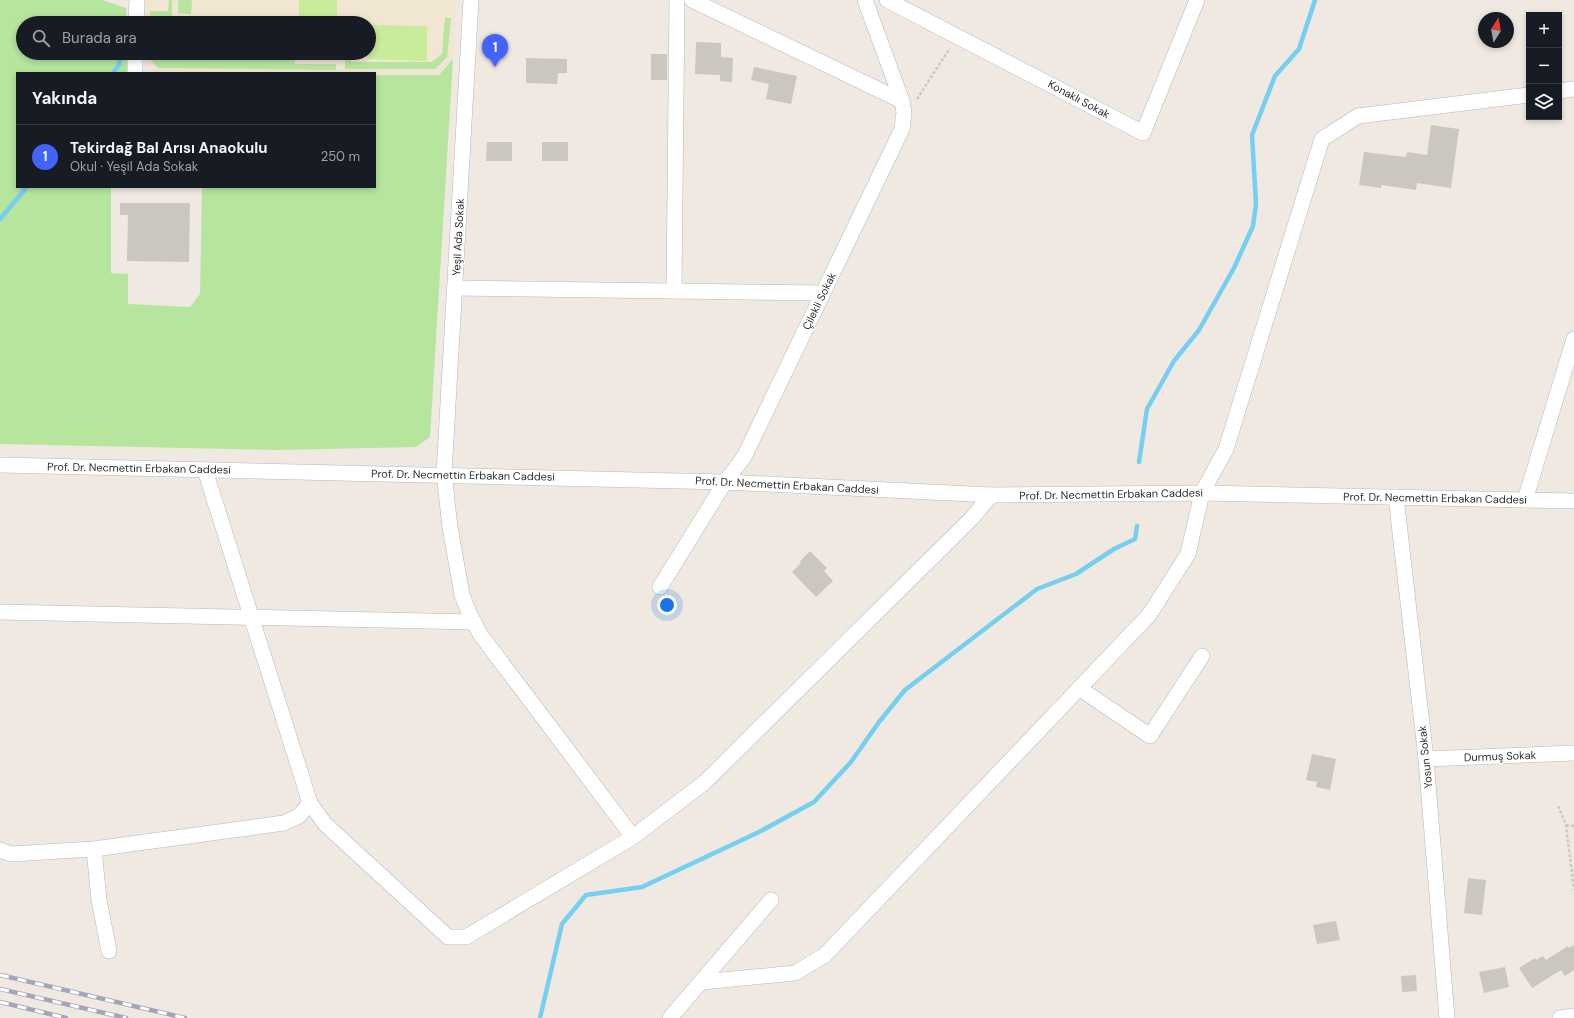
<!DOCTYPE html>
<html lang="tr">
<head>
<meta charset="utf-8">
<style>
	:root { --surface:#171b24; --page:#20242c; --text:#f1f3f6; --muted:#9ea1a6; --line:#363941; --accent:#4264fb }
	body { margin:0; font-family:"DM Sans",sans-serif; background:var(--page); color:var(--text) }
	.controls { position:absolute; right:12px; top:12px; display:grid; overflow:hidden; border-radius:0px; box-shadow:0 2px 6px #0003 }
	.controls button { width:36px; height:36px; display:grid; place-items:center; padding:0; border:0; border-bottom:1px solid var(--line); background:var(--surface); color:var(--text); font:20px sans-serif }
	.compass { position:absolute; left:1478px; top:12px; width:36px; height:36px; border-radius:50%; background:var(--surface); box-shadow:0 2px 6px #0003; rotate:11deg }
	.you { position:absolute; left:667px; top:605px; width:14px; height:14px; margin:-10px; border:3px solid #fff; border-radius:50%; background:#1a73e8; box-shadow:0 0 0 6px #1a73e833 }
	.badge { display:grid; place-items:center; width:26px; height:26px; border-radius:50%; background:var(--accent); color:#fff; font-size:13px; font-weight:700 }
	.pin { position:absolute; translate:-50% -33px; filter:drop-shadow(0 1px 2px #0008) }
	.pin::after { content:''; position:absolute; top:21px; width:14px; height:12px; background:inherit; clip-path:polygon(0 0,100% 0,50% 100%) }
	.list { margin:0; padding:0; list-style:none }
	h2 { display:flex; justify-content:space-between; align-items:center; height:52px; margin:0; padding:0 16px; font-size:17px }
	h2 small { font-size:13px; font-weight:400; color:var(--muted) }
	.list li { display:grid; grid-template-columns:26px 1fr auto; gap:12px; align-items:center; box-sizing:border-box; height:64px; padding:0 16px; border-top:1px solid var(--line) }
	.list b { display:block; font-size:15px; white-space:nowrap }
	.list p { margin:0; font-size:13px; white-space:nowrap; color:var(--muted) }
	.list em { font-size:13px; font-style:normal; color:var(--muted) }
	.icon { flex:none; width:22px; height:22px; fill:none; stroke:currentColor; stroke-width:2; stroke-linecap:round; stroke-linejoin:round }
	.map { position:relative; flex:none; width:1574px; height:1018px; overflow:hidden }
	.search { position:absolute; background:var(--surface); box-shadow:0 2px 6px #0003; left:16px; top:16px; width:360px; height:44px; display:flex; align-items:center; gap:10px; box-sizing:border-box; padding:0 14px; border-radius:22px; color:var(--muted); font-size:15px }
	.panel { position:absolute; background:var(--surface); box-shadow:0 2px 6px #0003; left:16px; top:72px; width:360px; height:116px; border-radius:0px }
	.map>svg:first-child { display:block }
	.education { fill:#f0e6d1 }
	.green { fill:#b6e59e }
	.pitch { fill:#c9ec9a }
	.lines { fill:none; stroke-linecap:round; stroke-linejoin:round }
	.stream { stroke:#75cff0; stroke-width:4.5 }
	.building { fill:#cbc7bf }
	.minor-casing { stroke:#b4b7c1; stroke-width:16 }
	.path { stroke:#c9c9c9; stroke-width:2.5; stroke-dasharray:3 2; stroke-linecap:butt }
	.minor { stroke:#fff; stroke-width:15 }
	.rail-casing { stroke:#a3a6b8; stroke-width:4.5 }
	.rail { stroke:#fff; stroke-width:3; stroke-dasharray:9; stroke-linecap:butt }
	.labels { text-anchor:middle; stroke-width:3; stroke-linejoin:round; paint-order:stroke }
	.street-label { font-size:11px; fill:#2e2e2e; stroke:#fff }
</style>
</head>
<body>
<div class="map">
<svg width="1574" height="1018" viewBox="0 0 1574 1018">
	<rect width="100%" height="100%" fill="#efe9e1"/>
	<!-- education -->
	<polygon class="education" points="145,0 456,0 453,59 439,75 375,76 375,73 156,73 143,60 143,53 369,53 369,23 144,23"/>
	<!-- green -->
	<g class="green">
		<polygon points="0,0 102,0 126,8 127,23 23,23 23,53 129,53 131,73 17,73 17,187 111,187 111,273 128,274 128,304 190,307 200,294 202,187 375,187 375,75 439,75 453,59 430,437 416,447 276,450 0,444"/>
		<polygon points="169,0 172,0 172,23 150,23 150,11 168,11"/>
		<polygon points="178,0 192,0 191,14 178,13"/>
		<polygon points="177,18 205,19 205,23 177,23"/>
		<polygon points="445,18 451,18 447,57 435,69 345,69 345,53 351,53 351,62 432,62 442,54"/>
		<polygon points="246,19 274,20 274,23 246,23"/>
		<polygon points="150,53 159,53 159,58 283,59 284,53 295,53 295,64 336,64 336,70 158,68 150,60"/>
	</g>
	<!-- pitch -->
	<g class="pitch">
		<rect x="299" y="0" width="38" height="23"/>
		<polygon points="369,25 427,26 427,61 367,59 367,53 369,53"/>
		<rect x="299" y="53" width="38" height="5"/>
	</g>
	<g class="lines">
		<!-- stream -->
		<g class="stream">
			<polyline points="113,73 119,65 120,53"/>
			<polyline points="0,219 27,187"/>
			<polyline points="1139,462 1147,409 1174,361 1199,330 1234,268 1253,226 1256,204 1252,135 1275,76 1299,49 1315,0"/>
			<polyline points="540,1018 562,924 586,895 642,887 759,832 814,802 851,762 879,722 905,690 1037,589 1076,574 1114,549 1135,539 1137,526"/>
		</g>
	</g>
	<!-- building -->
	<g class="building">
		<polygon points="696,42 721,43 721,57 733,58 732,82 720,81 720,75 695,74"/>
		<rect x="651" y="54" width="16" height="26"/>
		<polygon points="526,58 567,59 567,73 558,73 557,84 526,83"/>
		<polygon points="754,67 797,76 791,104 766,99 769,84 751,80"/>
		<polygon points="1431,125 1459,129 1451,188 1417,183 1416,190 1381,185 1381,188 1359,185 1364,152 1406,157 1407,152 1427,155"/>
		<polygon points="487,142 512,142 512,161 486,161"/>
		<rect x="542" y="142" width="26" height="19"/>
		<polygon points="120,203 190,203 189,262 127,261 128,215 120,215"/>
		<polygon points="810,551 827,568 824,571 833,581 816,597 792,572 801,563 800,561"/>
		<polygon points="1312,754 1336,759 1330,790 1316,787 1317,782 1306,780"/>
		<polygon points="1468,878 1486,880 1482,915 1464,913"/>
		<polygon points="1336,921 1340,940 1317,944 1313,925"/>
		<polygon points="1574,945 1574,970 1565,976 1561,970 1532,988 1519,968 1535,958 1536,960 1543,956 1546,960 1568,946 1569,948"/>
		<polygon points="1505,967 1509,987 1484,993 1479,972"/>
		<polygon points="1416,975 1417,991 1402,992 1401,976"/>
	</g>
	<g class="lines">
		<defs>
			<g id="minor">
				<polyline points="471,0 444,474 450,527 462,595 470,615 480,634 633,837"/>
				<polyline points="692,0 902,101"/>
				<polyline points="887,0 1143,133 1197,0"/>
				<polyline points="136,23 137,0"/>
				<polyline points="135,73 135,53"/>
				<polyline points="1559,91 1574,89"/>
				<polyline points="455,288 823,293"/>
				<polyline points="674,291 677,0"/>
				<polyline points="0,465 725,482 991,495 1202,493 1574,501"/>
				<polyline points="1396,497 1426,759 1447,1018"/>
				<polyline points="1525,500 1574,339"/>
				<polyline points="660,587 725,482 744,457 902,129 904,112 902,101 865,0"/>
				<polyline points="0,612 474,622"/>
				<polyline points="1079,688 1150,736 1202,656"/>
				<polyline points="1426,759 1574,753"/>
				<polyline points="310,803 325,824 448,937 466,937 633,837 705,782 972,518 991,495"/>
				<polyline points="94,849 99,900 109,951"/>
				<polyline points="0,850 11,854 94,849 284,823 299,816 310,803 205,470"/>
				<polyline points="702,982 795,973 825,955 1149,615 1188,554 1202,493 1226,449 1322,139 1358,116 1529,95"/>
				<polyline points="670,1018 771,900"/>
				<polyline points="1560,1018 1574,1016"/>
			</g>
		</defs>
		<!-- minor casing -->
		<use href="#minor" class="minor-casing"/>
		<!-- path -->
		<g class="path">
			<polyline points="917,99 950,48"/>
			<polyline points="1558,806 1566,825 1574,890"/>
			<polyline points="1566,825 1574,826"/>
		</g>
		<!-- minor -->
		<use href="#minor" class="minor"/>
		<defs>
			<g id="rail">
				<polyline points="0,975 185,1018"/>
				<polyline points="0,989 126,1018"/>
				<polyline points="0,1002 66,1018"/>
			</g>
		</defs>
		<!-- rail casing -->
		<use href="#rail" class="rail-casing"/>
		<!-- rail -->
		<use href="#rail" class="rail"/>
	</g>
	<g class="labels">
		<!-- street labels -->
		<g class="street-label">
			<text transform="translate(1079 99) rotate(28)" y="4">Konaklı Sokak</text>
			<text transform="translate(458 237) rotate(-87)" y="4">Yeşil Ada Sokak</text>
			<text transform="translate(819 301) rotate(-64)" y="4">Çilekli Sokak</text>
			<text transform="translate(139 468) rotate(1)" y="4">Prof. Dr. Necmettin Erbakan Caddesi</text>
			<text transform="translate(463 475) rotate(1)" y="4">Prof. Dr. Necmettin Erbakan Caddesi</text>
			<text transform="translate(787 485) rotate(3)" y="4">Prof. Dr. Necmettin Erbakan Caddesi</text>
			<text transform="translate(1111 494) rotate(-1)" y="4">Prof. Dr. Necmettin Erbakan Caddesi</text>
			<text transform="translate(1435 498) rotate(1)" y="4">Prof. Dr. Necmettin Erbakan Caddesi</text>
			<text transform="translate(1500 756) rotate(-2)" y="4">Durmuş Sokak</text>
			<text transform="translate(1425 757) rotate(-96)" y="4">Yosun Sokak</text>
		</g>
	</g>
</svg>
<div class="controls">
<button>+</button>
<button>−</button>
<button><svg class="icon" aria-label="layers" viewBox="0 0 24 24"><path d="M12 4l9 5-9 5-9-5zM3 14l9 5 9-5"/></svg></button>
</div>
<svg class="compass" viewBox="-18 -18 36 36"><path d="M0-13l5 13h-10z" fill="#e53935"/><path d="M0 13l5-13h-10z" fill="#9ea1a6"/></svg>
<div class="you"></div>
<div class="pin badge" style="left:495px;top:67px">1</div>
<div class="search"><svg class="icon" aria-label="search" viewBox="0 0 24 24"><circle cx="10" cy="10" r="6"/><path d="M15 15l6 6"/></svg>Burada ara</div>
<section class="panel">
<h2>Yakında<small></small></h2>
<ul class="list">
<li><span class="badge">1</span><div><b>Tekirdağ Bal Arısı Anaokulu</b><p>Okul · Yeşil Ada Sokak</p></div><em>250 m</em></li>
</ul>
</section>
</div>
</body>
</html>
